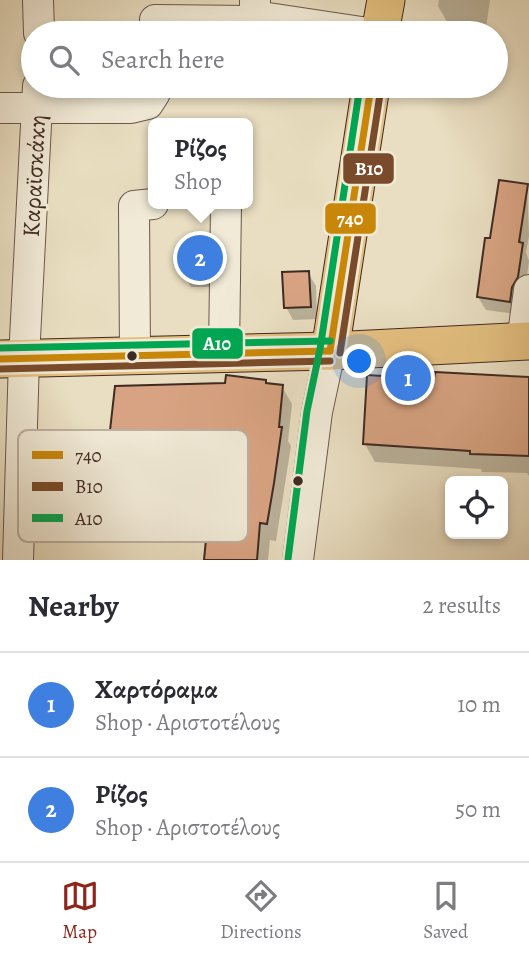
<!DOCTYPE html>
<html lang="en">
<head>
<meta charset="utf-8">
<style>
	:root { --surface:#fff; --page:#f2f2f3; --text:#2b2b33; --muted:#7c7c81; --line:#e1e1e2; --accent:#8f2418 }
	body { margin:0; font-family:Alegreya,serif; background:var(--page); color:var(--text) }
	.controls { position:absolute; right:21px; bottom:21px; display:grid; overflow:hidden; border-radius:10px; box-shadow:0 4px 10px #0003 }
	.controls button { width:63px; height:63px; display:grid; place-items:center; padding:0; border:0; border-bottom:2px solid var(--line); background:var(--surface); color:var(--text); font:35px sans-serif }
	.you { position:absolute; left:360px; top:362px; width:24px; height:24px; margin:-18px; border:5px solid #fff; border-radius:50%; background:#1a73e8; box-shadow:0 0 0 10px #1a73e833 }
	.badge { display:grid; place-items:center; width:46px; height:46px; border-radius:50%; background:var(--accent); color:#fff; font-size:23px; font-weight:700 }
	.pin { position:absolute; translate:-50% -50%; border:4px solid #fff; box-shadow:0 2px 7px #0006 }
	.popup { position:absolute; left:148px; top:118px; width:105px; height:91px; box-sizing:border-box; display:grid; place-content:center; border-radius:10px; background:var(--surface); filter:drop-shadow(0 2px 5px #0005); font-size:23px; white-space:nowrap; color:var(--muted) }
	.popup b { font-size:26px; color:var(--text) }
	.popup::after { content:''; position:absolute; left:50%; top:100%; margin-left:-14px; border:14px solid transparent; border-top-color:var(--surface) }
	.list { margin:0; padding:0; list-style:none }
	h2 { display:flex; justify-content:space-between; align-items:center; height:91px; margin:0; padding:0 28px; font-size:30px }
	h2 small { font-size:23px; font-weight:400; color:var(--muted) }
	.list li { display:grid; grid-template-columns:46px 1fr auto; gap:21px; align-items:center; box-sizing:border-box; height:105px; padding:0 28px; border-top:2px solid var(--line) }
	.list b { display:block; font-size:26px; white-space:nowrap }
	.list p { margin:0; font-size:23px; white-space:nowrap; color:var(--muted) }
	.list em { font-size:23px; font-style:normal; color:var(--muted) }
	.icon { flex:none; width:38px; height:38px; fill:none; stroke:currentColor; stroke-width:2; stroke-linecap:round; stroke-linejoin:round }
	.map { position:relative; flex:none; width:529px; height:560px; overflow:hidden }
	.search { position:absolute; background:var(--surface); box-shadow:0 4px 10px #0003; left:21px; right:21px; top:21px; height:77px; display:flex; align-items:center; gap:18px; box-sizing:border-box; padding:0 24px; border-radius:38px; color:var(--muted); font-size:26px }
	.sheet { height:301px; background:var(--surface) }
	nav { display:flex; justify-content:space-around; align-items:center; box-sizing:border-box; height:98px; border-top:2px solid var(--line); background:var(--surface); font-size:19px; color:var(--muted) }
	nav a { display:grid; justify-items:center; gap:4px }
	nav .on { color:var(--accent) }
	.map>svg:first-child { display:block }
	.shadow { fill:#0003 }
	.building { fill:#d8a382; stroke:#3f2a23; stroke-width:2 }
	.lines { fill:none; stroke-linecap:round; stroke-linejoin:round }
	.minor-casing { stroke:#6a574a; stroke-width:32 }
	.major-casing { stroke:#3f2a23; stroke-width:39 }
	.minor { stroke:#f1ead7; stroke-width:30 }
	.major { stroke:#e4bf80; stroke-width:37 }
	.bus-1-casing { stroke:#f1ead7; stroke-width:12 }
	.bus-2-casing { stroke:#f1ead7; stroke-width:12 }
	.bus-3-casing { stroke:#f1ead7; stroke-width:12 }
	.bus-1 { stroke:#c98709; stroke-width:7 }
	.bus-2 { stroke:#7a4b2a; stroke-width:7 }
	.bus-3 { stroke:#00a651; stroke-width:7 }
	.bus-dot { fill:#3f2a23; stroke:#f1ead7; stroke-width:2.5 }
	.labels { text-anchor:middle; stroke-width:6; stroke-linejoin:round; paint-order:stroke }
	.street-label { font-size:24px; fill:#3f2a23; stroke:#f1ead7 }
	.key { fill:#f1ead7; stroke:#bcb0a1; stroke-width:2 }
	.key-label { font-size:19px; fill:#3f2a23 }
	.line-badge { stroke:#f1ead7; stroke-width:2.5 }
	.badge-label { font-size:19px; text-anchor:middle; font-weight:bold; fill:#fff }
</style>
</head>
<body>
<div class="map">
<svg width="529" height="560" viewBox="0 0 529 560">
	<rect width="100%" height="100%" fill="#e9dec1"/>
	<filter id="stains"><feTurbulence type="fractalNoise" baseFrequency=".00286" numOctaves="4"/><feColorMatrix values="0 0 0 0 .2 0 0 0 0 .09 0 0 0 0 .02 0 0 0 .5 -.17"/></filter>
	<radialGradient id="worn" r=".72"><stop offset=".6" stop-color="#630" stop-opacity="0"/><stop offset="1" stop-color="#630" stop-opacity=".3"/></radialGradient>
	<!-- shadow -->
	<g class="shadow">
		<polygon points="439,0 490,0 486,28 447,22 438,6"/>
		<polygon points="527,186 529,236 526,252 529,261 525,290 516,314 486,310 478,297 491,240"/>
		<polygon points="207,244 214,257 214,287 191,287 183,274"/>
		<polygon points="308,273 316,286 317,319 293,320 286,307"/>
		<polygon points="529,378 529,476 527,473 482,472 481,469 375,462 365,444 436,381"/>
		<polygon points="265,381 267,385 282,387 292,404 288,441 291,446 276,541 270,540 268,560 205,560 211,503 116,493 106,475"/>
	</g>
	<!-- building -->
	<g class="building">
		<polygon points="499,180 528,184 519,242 523,243 518,277 512,287 510,302 477,297 485,238 490,238"/>
		<rect x="181" y="242" width="27" height="32"/>
		<polygon points="309,271 311,307 284,308 282,272"/>
		<polygon points="435,372 529,377 529,456 470,454 470,451 363,444 367,375 434,379"/>
		<polygon points="226,375 266,380 266,383 283,385 279,427 282,427 274,483 267,524 260,523 257,560 204,560 211,487 105,475 115,386 225,383"/>
	</g>
	<g class="lines">
		<defs>
			<g id="minor">
				<polyline points="38,0 39,33"/>
				<polyline points="255,16 368,33"/>
				<polyline points="155,20 250,21 255,16 255,0"/>
				<polyline points="0,108 131,108 148,104 155,93 155,86"/>
				<polyline points="522,342 529,290"/>
				<polyline points="224,353 226,204"/>
				<polyline points="135,355 134,206 153,204"/>
				<polyline points="18,560 24,358 38,86"/>
				<polyline points="298,560 317,412 330,351"/>
			</g>
			<g id="major">
				<polyline points="380,33 386,0"/>
				<polyline points="330,351 371,86"/>
				<polyline points="0,359 330,351 529,341"/>
			</g>
		</defs>
		<!-- minor casing -->
		<use href="#minor" class="minor-casing"/>
		<!-- major casing -->
		<use href="#major" class="major-casing"/>
		<!-- minor -->
		<use href="#minor" class="minor"/>
		<!-- major -->
		<use href="#major" class="major"/>
		<defs>
			<g id="bus-1">
				<polyline points="330,351 371,86"/>
				<polyline points="0,359 330,351"/>
			</g>
			<g id="bus-2">
				<polyline points="340,353 381,88"/>
				<polyline points="0,369 330,361"/>
			</g>
			<g id="bus-3">
				<polyline points="0,348 330,341"/>
				<polyline points="288,559 307,411 320,349 360,86"/>
			</g>
		</defs>
		<!-- bus-1 casing -->
		<use href="#bus-1" class="bus-1-casing"/>
		<!-- bus-2 casing -->
		<use href="#bus-2" class="bus-2-casing"/>
		<!-- bus-3 casing -->
		<use href="#bus-3" class="bus-3-casing"/>
		<!-- bus-1 -->
		<use href="#bus-1" class="bus-1"/>
		<!-- bus-2 -->
		<use href="#bus-2" class="bus-2"/>
		<!-- bus-3 -->
		<use href="#bus-3" class="bus-3"/>
	</g>
	<!-- markers -->
	<g class="bus-dot">
		<circle cx="132" cy="356" r="6"/>
		<circle cx="298" cy="481" r="6"/>
	</g>
	<g class="labels">
		<!-- street labels -->
		<g class="street-label">
			<text transform="translate(34 176) rotate(-87)" y="8">Καραϊσκάκη</text>
		</g>
	</g>
	<!-- legend -->
	<rect x="18" y="430" width="230" height="112" rx="10" class="key"/>
	<rect x="32" y="451" width="31" height="8" fill="#c98709"/>
	<rect x="32" y="482" width="31" height="9" fill="#7a4b2a"/>
	<rect x="32" y="514" width="31" height="8" fill="#00a651"/>
	<g class="key-label">
		<text x="75" y="462">740</text>
		<text x="75" y="493">Β10</text>
		<text x="75" y="525">Α10</text>
	</g>
	<g class="line-badge">
		<rect x="342" y="152" width="53" height="33" rx="7" fill="#7a4b2a"/>
		<rect x="324" y="202" width="53" height="33" rx="7" fill="#c98709"/>
		<rect x="191" y="327" width="53" height="33" rx="7" fill="#00a651"/>
	</g>
	<g class="badge-label">
		<text x="369" y="175">Β10</text>
		<text x="350" y="225">740</text>
		<text x="217" y="350">Α10</text>
	</g>
	<rect width="100%" height="100%" filter="url(#stains)"/>
	<rect width="100%" height="100%" fill="url(#worn)"/>
</svg>
<div class="controls">
<button><svg class="icon" aria-label="locate" viewBox="0 0 24 24"><circle cx="12" cy="12" r="6"/><path d="M12 2v4M12 18v4M2 12h4M18 12h4"/></svg></button>
</div>
<div class="you"></div>
<div class="pin badge" style="left:408px;top:378px;background:#3f7fe0">1</div>
<div class="pin badge" style="left:200px;top:258px;background:#3f7fe0">2</div>
<div class="popup"><b>Ρίζος</b>Shop</div>
<div class="search"><svg class="icon" aria-label="search" viewBox="0 0 24 24"><circle cx="10" cy="10" r="6"/><path d="M15 15l6 6"/></svg>Search here</div>
</div>
<section class="sheet">
<h2>Nearby<small>2 results</small></h2>
<ul class="list">
<li><span class="badge" style="background:#3f7fe0">1</span><div><b>Χαρτόραμα</b><p>Shop · Αριστοτέλους</p></div><em>10 m</em></li>
<li><span class="badge" style="background:#3f7fe0">2</span><div><b>Ρίζος</b><p>Shop · Αριστοτέλους</p></div><em>50 m</em></li>
</ul>
</section>
<nav>
<a class="on"><svg class="icon" aria-label="map" viewBox="0 0 24 24"><path d="M3 6l6-2 6 2 6-2v14l-6 2-6-2-6 2zM9 4v14M15 6v14"/></svg>Map</a>
<a><svg class="icon" aria-label="directions" viewBox="0 0 24 24"><path d="M12 3l9 9-9 9-9-9zM9 14v-3h6M13 9l2 2-2 2"/></svg>Directions</a>
<a><svg class="icon" aria-label="saved" viewBox="0 0 24 24"><path d="M7 4h10v16l-5-4-5 4z"/></svg>Saved</a>
</nav>
</body>
</html>
